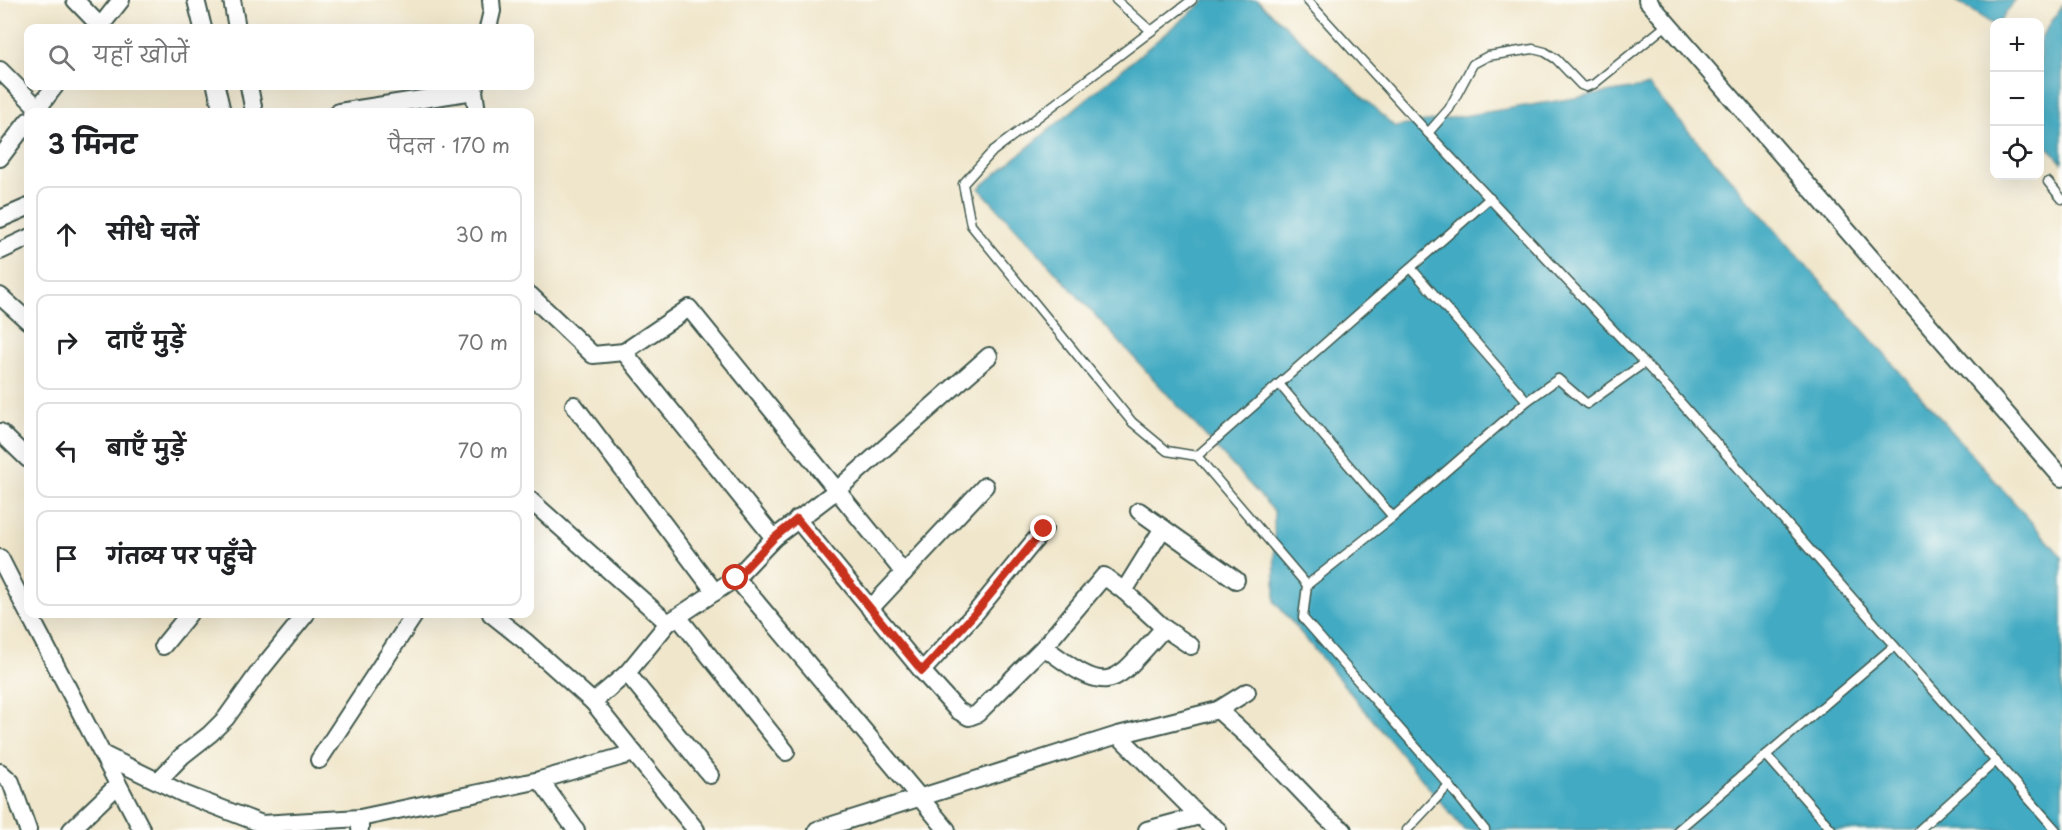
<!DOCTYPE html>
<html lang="hi">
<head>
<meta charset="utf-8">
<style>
	:root { --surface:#fff; --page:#f6f6f6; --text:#202124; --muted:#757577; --line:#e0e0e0 }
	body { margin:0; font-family:"Playpen Sans","Playpen Sans Deva",sans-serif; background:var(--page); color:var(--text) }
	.controls { position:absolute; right:18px; top:18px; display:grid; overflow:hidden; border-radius:12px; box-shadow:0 6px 24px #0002 }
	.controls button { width:54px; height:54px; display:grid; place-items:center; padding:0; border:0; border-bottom:2px solid var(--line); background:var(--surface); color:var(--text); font:30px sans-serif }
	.stop { position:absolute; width:18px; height:18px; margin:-14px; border:4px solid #c8321e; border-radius:50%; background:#fff }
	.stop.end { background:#c8321e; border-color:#fff; box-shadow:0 2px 6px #0008 }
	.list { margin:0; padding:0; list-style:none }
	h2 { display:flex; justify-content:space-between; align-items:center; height:78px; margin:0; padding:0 24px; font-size:26px }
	h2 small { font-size:20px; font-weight:400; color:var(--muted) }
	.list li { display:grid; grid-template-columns:39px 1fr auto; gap:18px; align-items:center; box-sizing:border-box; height:96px; margin:0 12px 12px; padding:0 12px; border:2px solid var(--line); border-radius:12px }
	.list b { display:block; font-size:22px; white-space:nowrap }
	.list em { font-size:20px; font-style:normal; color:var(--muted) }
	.icon { flex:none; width:33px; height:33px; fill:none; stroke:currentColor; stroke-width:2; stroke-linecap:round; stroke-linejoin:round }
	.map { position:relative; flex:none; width:2062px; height:830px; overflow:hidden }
	.search { position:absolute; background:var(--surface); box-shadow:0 6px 24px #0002; left:24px; top:24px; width:510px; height:66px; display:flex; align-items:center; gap:15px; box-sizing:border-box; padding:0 21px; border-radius:12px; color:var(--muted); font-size:22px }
	.panel { position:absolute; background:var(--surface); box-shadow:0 6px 24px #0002; left:24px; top:108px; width:510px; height:510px; border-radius:12px }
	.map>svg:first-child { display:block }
	.water { fill:#42aac2; stroke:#30747b; stroke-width:1.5 }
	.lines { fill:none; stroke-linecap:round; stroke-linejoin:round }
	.lane-casing { stroke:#3e564b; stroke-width:11 }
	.street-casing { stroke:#3e564b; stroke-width:20 }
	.lane { stroke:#fff; stroke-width:8 }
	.street { stroke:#fff; stroke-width:16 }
	.route { stroke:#c8321e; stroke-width:8 }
</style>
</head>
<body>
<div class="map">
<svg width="2062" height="830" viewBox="0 0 2062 830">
	<rect width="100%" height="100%" fill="#fdfcf7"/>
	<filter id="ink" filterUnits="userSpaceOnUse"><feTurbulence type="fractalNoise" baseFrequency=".0167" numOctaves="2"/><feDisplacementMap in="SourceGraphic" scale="12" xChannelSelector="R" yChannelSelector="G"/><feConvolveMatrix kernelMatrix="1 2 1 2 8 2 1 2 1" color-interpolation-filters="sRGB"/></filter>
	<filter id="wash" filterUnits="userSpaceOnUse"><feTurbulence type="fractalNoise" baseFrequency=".008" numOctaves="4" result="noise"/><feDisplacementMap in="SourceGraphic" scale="24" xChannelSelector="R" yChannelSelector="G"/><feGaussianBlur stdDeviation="1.35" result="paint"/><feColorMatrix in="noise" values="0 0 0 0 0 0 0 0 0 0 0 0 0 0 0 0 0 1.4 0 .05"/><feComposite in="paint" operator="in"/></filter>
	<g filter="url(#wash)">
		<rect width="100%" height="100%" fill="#f0e6cb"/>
		<!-- water -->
		<g class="water">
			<polygon points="1206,0 1257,0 1395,127 1649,86 2062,557 2062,830 1464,830 1275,602 1274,511 979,188"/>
			<polygon points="1955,0 2015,0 2000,22 1994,22 1994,25"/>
			<polygon points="2062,5 2062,163 2040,138 2040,40"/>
		</g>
	</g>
	<g filter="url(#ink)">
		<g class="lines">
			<defs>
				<g id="lane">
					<polyline points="1116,0 1151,31"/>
					<polyline points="1192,0 993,151 963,184 971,225 1132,422 1167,451 1197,456 1307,585 1303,618 1449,785 1485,830"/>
					<polyline points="1307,0 1428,133 1449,109 1473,64 1488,56 1533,49 1545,52 1556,59 1581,85 1586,87 1594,84 1668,24"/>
					<polyline points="1428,133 1667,387 2056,830"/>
					<polyline points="2048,182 2062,199"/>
					<polyline points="1411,268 1527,401"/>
					<polyline points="1279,384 1393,517"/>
					<polyline points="1197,456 1490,198"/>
					<polyline points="1307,585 1393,517 1527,401 1558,379 1587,404 1644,363"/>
					<polyline points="1766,755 1832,830"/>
					<polyline points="1407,830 1449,785"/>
					<polyline points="1678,830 1894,646"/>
					<polyline points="1919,830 1996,761"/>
				</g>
				<g id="street">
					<polyline points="75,0 100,26"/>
					<polyline points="196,0 203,28"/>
					<polyline points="232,0 237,28"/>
					<polyline points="1647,0 2062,478"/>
					<polyline points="99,28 121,0"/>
					<polyline points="488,28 492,11 491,0"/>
					<polyline points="0,70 38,108"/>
					<polyline points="216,86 222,112"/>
					<polyline points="249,86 254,112"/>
					<polyline points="475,86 474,91 477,112"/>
					<polyline points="35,112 55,86"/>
					<polyline points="339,112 474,91"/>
					<polyline points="0,158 28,121"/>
					<polyline points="0,219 28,207"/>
					<polyline points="0,251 28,238"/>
					<polyline points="530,295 593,355 624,352 689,308 904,573"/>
					<polyline points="0,296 28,321"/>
					<polyline points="624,352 774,538"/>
					<polyline points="574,405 715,592"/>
					<polyline points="0,432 28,459"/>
					<polyline points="530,500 668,623"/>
					<polyline points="1139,511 1236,580"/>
					<polyline points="797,519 922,671 957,710 969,717 977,714 1044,647 1104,576 1124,591"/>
					<polyline points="1163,528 1124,591 1164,628 1191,646"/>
					<polyline points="0,558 28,613"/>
					<polyline points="736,578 947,830"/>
					<polyline points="870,609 985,486"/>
					<polyline points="29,614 142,830"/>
					<polyline points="491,614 525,641 593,702 696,830"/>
					<polyline points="679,618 786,752"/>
					<polyline points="163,646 189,614"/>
					<path d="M1044,647c69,52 68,38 120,-19"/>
					<polyline points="922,671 977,611 1044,529"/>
					<polyline points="627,673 710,775"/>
					<polyline points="593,702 627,673 668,623 736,578 774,538 837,490 989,356"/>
					<polyline points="1218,710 1255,743 1328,819 1343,830"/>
					<polyline points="1118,735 1199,816 1218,830"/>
					<polyline points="102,754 184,794 262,824"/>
					<polyline points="319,760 415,614"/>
					<polyline points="0,772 11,782 28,830"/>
					<polyline points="540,780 576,830"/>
					<polyline points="158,781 182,756 210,734 226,718 259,672 306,614"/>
					<polyline points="360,818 540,780 634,753"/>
					<polyline points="71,830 118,785"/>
					<polyline points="263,830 262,824 360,818 360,829"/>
					<polyline points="817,830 1118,735 1218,710 1247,692"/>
					<polyline points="1147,830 1199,816"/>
				</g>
			</defs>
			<!-- lane casing -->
			<use href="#lane" class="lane-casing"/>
			<!-- street casing -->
			<use href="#street" class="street-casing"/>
			<!-- lane -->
			<use href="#lane" class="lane"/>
			<!-- street -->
			<use href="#street" class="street"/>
		</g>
	</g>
	<g class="lines" filter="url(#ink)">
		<!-- route -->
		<polyline class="route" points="736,578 774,538 797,519 922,671 977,611 1044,529"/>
	</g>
</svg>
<div class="controls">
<button>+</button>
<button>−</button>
<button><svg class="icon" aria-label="locate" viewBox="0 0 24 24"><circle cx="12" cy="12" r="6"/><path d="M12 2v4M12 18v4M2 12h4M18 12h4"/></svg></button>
</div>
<div class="stop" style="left:736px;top:578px"></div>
<div class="stop end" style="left:1044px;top:529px"></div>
<div class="search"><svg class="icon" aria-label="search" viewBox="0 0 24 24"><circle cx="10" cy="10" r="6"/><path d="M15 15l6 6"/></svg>यहाँ खोजें</div>
<section class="panel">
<h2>3 मिनट<small>पैदल · 170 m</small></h2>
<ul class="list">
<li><svg class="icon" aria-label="ahead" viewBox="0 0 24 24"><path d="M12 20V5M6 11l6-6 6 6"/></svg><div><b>सीधे चलें</b></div><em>30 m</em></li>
<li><svg class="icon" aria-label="right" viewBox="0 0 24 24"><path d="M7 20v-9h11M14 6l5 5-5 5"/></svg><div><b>दाएँ मुड़ें</b></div><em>70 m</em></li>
<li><svg class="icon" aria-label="left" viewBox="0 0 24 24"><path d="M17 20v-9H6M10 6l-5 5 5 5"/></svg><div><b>बाएँ मुड़ें</b></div><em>70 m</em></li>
<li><svg class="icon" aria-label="arrive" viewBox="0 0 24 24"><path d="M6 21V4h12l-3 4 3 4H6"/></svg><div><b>गंतव्य पर पहुँचे</b></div></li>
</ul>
</section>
</div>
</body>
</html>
